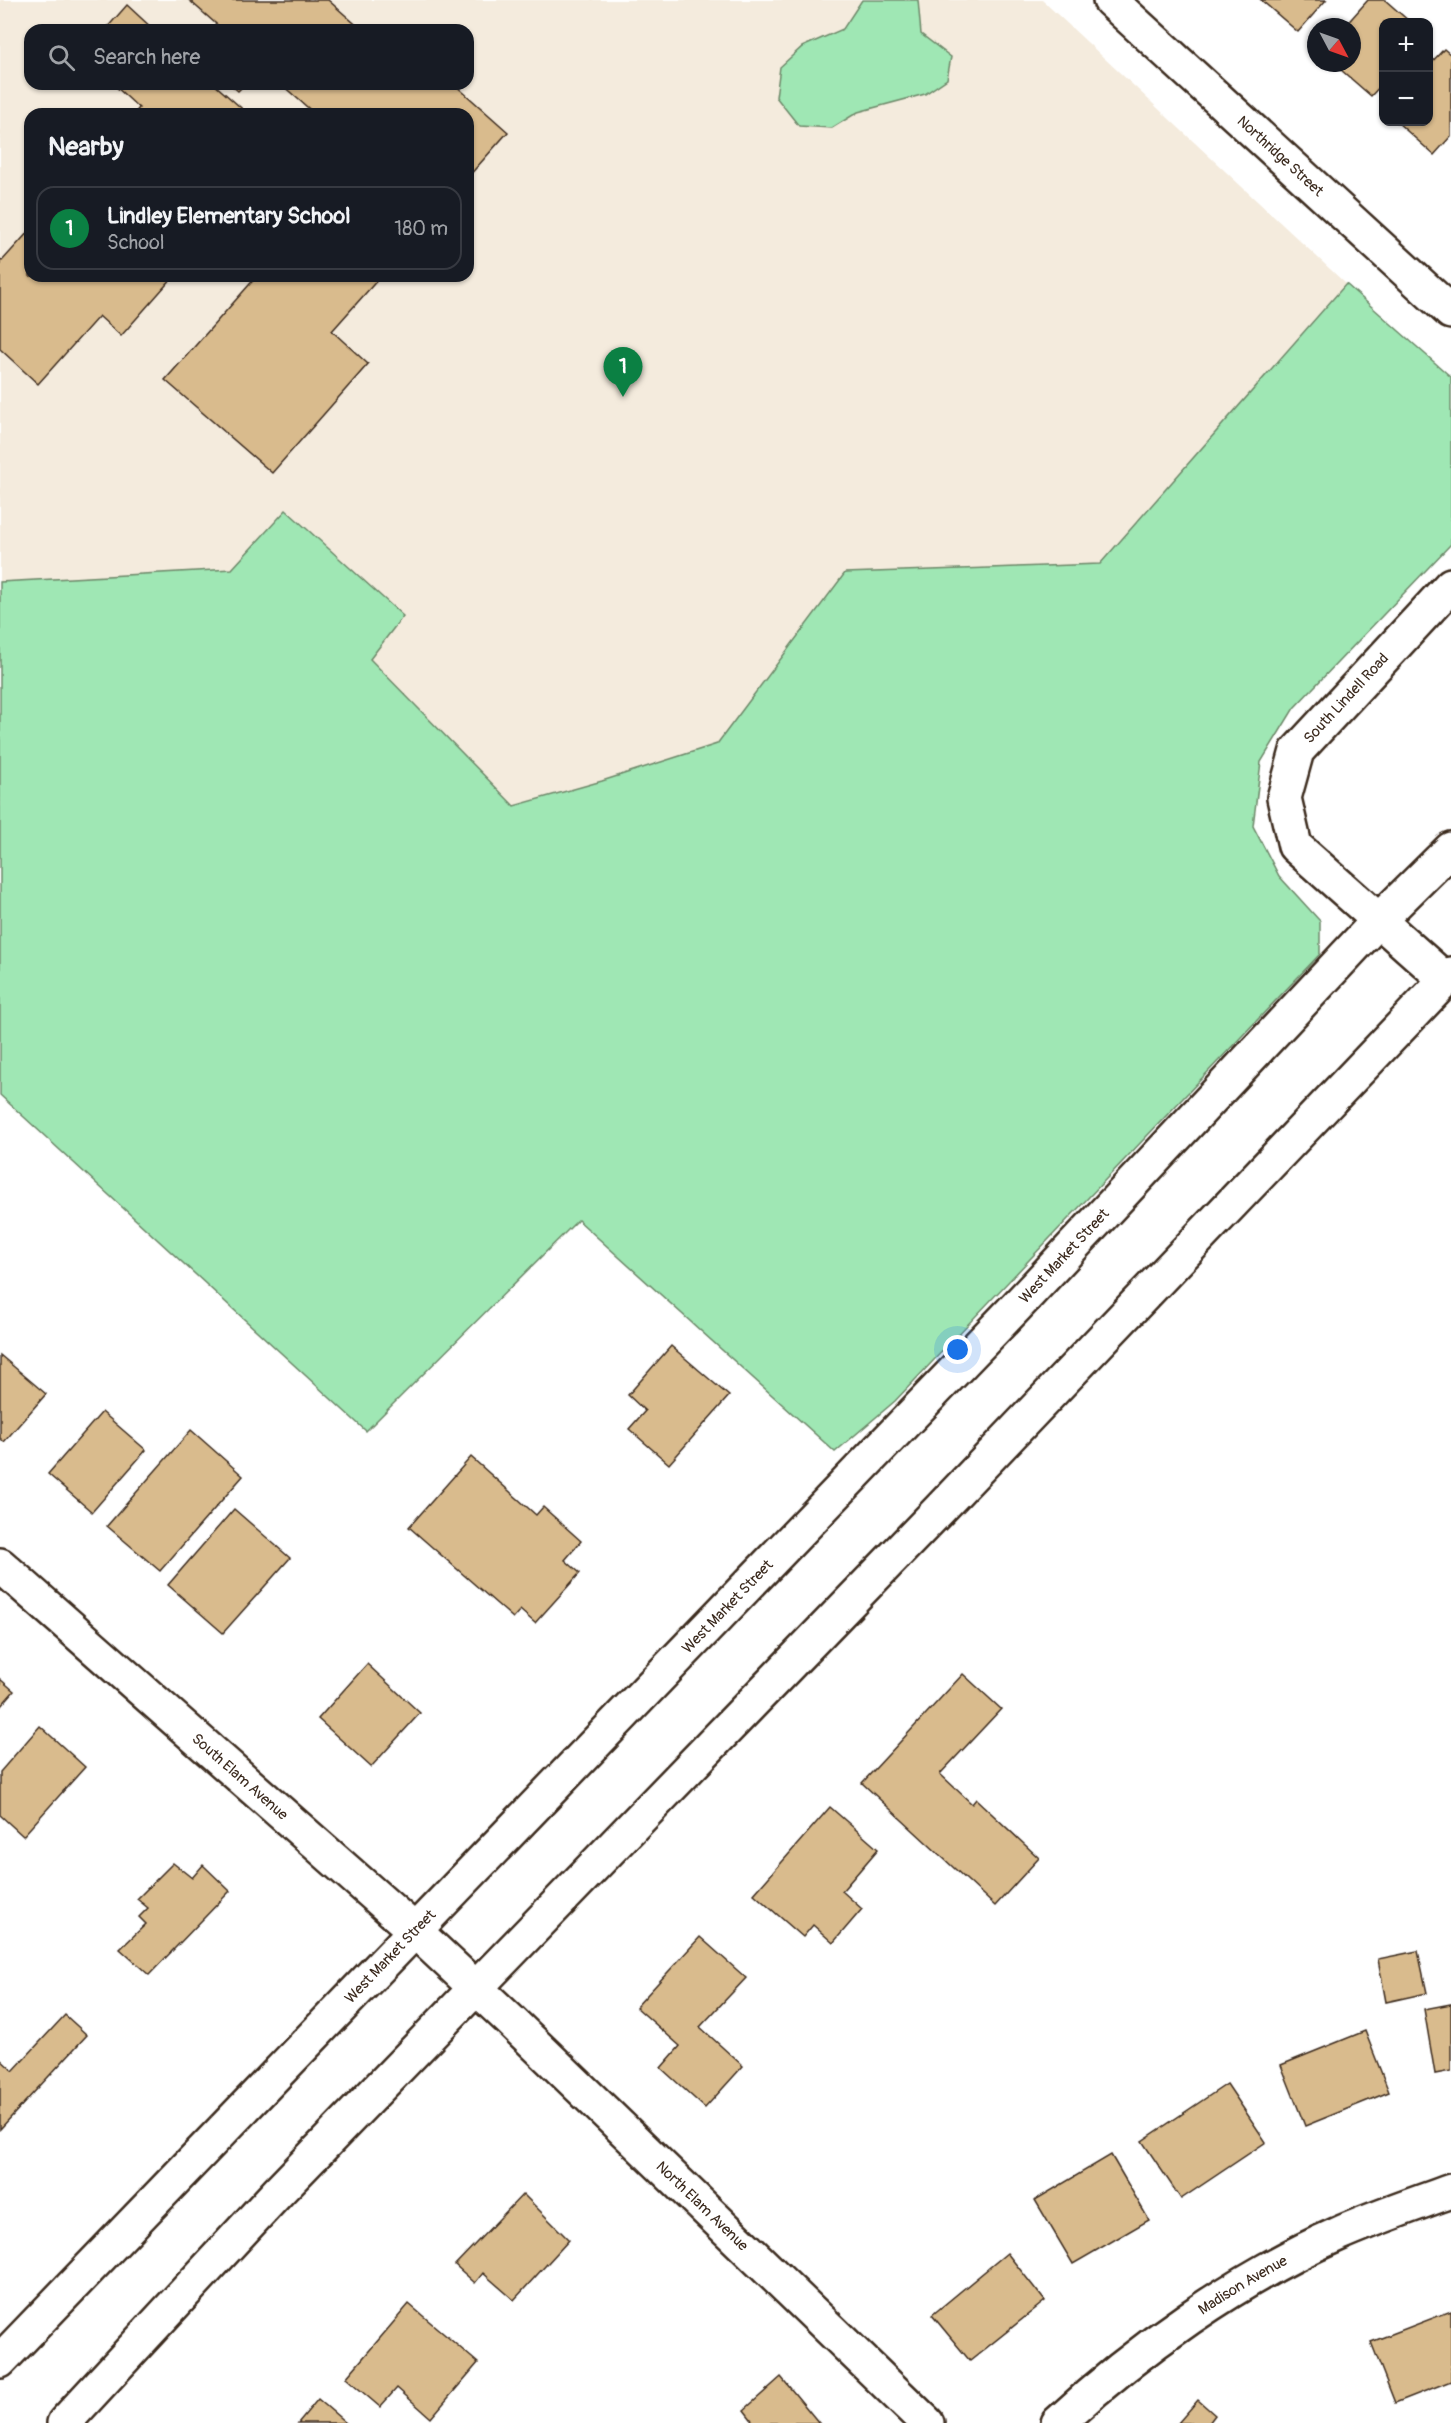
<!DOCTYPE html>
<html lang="en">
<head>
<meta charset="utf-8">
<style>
	:root { --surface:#171b24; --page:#20242c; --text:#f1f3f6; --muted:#9ea1a6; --line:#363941; --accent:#0b8043 }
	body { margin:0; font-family:Pangolin,sans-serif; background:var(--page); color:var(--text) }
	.controls { position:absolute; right:18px; top:18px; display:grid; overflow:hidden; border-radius:12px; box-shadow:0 2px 4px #0004 }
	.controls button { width:54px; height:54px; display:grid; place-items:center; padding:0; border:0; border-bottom:2px solid var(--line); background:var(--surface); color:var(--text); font:30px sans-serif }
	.compass { position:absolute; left:1307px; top:18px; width:54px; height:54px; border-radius:50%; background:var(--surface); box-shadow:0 2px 4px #0004; rotate:131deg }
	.you { position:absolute; left:958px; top:1350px; width:21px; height:21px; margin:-15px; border:4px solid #fff; border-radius:50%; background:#1a73e8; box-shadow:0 0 0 9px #1a73e833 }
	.badge { display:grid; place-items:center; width:39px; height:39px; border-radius:50%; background:var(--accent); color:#fff; font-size:20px; font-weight:700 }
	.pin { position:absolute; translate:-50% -50px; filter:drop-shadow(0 2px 3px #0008) }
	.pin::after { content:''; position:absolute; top:32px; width:21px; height:18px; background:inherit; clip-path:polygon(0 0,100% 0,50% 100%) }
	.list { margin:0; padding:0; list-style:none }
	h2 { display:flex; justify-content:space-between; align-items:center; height:78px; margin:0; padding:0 24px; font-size:26px }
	h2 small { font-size:20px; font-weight:400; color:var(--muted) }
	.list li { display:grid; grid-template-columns:39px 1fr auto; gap:18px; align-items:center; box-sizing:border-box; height:84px; margin:0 12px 12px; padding:0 12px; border:2px solid var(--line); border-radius:18px }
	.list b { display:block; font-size:22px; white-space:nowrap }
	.list p { margin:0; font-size:20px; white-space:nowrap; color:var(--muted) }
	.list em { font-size:20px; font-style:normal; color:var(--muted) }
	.icon { flex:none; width:33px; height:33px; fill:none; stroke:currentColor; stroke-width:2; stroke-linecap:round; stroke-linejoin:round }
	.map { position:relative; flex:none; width:1451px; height:2423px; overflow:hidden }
	.search { position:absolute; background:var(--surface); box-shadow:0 2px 4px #0004; left:24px; top:24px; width:450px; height:66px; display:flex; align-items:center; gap:15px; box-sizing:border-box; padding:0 21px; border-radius:18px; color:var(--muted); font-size:22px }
	.panel { position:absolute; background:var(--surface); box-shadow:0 2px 4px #0004; left:24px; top:108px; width:450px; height:174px; border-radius:18px }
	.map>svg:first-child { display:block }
	.built { fill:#f4ebdd; fill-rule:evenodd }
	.green { fill:#9fe7b4; stroke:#6d8869; stroke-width:1.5 }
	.building { fill:#d9bb8d; stroke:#3b2a1e; stroke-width:1.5 }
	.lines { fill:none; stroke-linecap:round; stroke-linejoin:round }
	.street-casing { stroke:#3b2a1e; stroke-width:38 }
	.secondary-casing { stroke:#3b2a1e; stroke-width:38 }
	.street { stroke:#fff; stroke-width:33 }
	.secondary { stroke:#fff; stroke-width:33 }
	.labels { text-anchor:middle; stroke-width:4.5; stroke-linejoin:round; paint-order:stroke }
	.street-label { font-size:15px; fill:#3b2a1e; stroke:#fff }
</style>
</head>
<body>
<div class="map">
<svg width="1451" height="2423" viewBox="0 0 1451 2423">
	<rect width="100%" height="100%" fill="#fff"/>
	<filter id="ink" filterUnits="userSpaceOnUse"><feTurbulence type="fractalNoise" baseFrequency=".0167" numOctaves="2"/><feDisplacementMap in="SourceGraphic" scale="12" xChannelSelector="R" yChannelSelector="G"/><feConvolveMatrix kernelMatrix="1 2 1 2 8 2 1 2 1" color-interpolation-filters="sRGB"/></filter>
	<g filter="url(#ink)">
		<!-- built -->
		<path class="built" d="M0,0h1042l304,284 -246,280 -254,9 -129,171 -115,37 -88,25 -145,-147 34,-43 -116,-106 -55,59 -232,13zM30,30h438v54h-438zM30,114h438v162h-438z"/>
		<!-- green -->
		<g class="green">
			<polygon points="862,0 918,0 921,34 951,57 947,79 925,94 858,112 832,128 799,126 776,97 780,67 802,47 843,29"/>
			<polygon points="1346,284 1451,377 1451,544 1294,708 1261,762 1253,826 1279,876 1320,921 1320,954 895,1401 835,1452 578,1220 366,1431 0,1095 0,582 232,569 286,510 403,616 370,659 514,806 602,781 717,744 845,573 1100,564"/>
		</g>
		<!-- building -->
		<g class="building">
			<polygon points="189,0 328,0 362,30 223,30"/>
			<polygon points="1261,0 1326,0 1298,32"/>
			<polygon points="1368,0 1385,0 1410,22 1384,22 1384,82 1371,96 1333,63 1352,63 1352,27 1344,27"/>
			<polygon points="127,5 154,30 105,30"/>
			<polygon points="1444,49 1451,55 1451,136 1434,155 1397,122 1428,122 1428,66"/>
			<polygon points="113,84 214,84 248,114 134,114 139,108"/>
			<polygon points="230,84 245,84 238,91"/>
			<polygon points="281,84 454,84 508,132 468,177 468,114 315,114"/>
			<polygon points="30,230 30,276 174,276 121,336 99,316 38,384 0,349 0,259 2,261"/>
			<polygon points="257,276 381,276 332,331 368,364 272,473 165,380"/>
			<polygon points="671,1346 729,1396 669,1464 629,1429 645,1411 628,1395"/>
			<polygon points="0,1355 46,1394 4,1442 0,1438"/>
			<polygon points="102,1412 146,1450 92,1512 48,1474"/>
			<polygon points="191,1430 243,1476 160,1571 107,1526"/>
			<polygon points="471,1457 536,1515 543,1507 581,1541 565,1560 580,1573 535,1623 520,1610 513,1618 409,1527"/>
			<polygon points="234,1509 290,1558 223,1633 168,1585"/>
			<polygon points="367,1664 420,1713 371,1767 318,1719"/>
			<polygon points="963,1674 1001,1709 940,1774 972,1804 976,1799 1039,1858 995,1906 862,1783"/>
			<polygon points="0,1679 14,1691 0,1707"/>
			<polygon points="40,1726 85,1767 23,1836 0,1815 0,1772"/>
			<polygon points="830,1807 878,1849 842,1891 862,1909 833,1943 813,1925 803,1937 754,1894"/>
			<polygon points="173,1863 192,1878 203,1865 230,1891 149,1975 120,1949 146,1924 139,1917 148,1908 137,1899"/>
			<polygon points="700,1937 746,1978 700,2027 743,2066 705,2108 661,2068 680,2046 636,2007"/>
			<polygon points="1418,1951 1427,1993 1386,2002 1378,1959"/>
			<polygon points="1451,2004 1451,2071 1435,2074 1424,2009"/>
			<polygon points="65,2015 87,2035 0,2129 0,2059 13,2071"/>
			<polygon points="1365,2031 1389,2092 1305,2126 1281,2065"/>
			<polygon points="1227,2084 1266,2142 1181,2199 1142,2141"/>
			<polygon points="1111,2155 1149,2220 1073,2264 1035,2200"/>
			<polygon points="523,2194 569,2240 514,2300 483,2273 475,2283 455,2265"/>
			<polygon points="1007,2253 1045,2301 970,2361 932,2315"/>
			<polygon points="409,2304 478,2363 431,2418 397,2388 380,2407 346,2378"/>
			<polygon points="1451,2311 1451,2381 1395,2403 1371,2342"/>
			<polygon points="781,2377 819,2423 754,2423 744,2410"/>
			<polygon points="318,2399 346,2423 298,2423"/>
			<polygon points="1198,2400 1215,2415 1209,2423 1178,2423"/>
		</g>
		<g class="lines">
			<defs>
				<g id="street">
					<path id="s1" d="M1110,0l341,312"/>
					<path id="s2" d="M1446,980l-151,-134 -11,-48 13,-47 154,-166"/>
					<path id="s3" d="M1058,2423c77,-72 182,-146 278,-188 38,-17 77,-30 115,-44"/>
				</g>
				<g id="secondary">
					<path id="s4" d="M0,1565l414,365 97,91 416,402"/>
					<path id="s5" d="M0,2361l1016,-1054 363,-387 72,-71"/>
					<polyline points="64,2423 279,2191 940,1509 1451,974"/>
				</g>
			</defs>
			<!-- street casing -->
			<use href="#street" class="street-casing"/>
			<!-- secondary casing -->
			<use href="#secondary" class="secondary-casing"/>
			<!-- street -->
			<use href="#street" class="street"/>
			<!-- secondary -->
			<use href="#secondary" class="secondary"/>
		</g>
	</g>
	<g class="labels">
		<!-- street labels -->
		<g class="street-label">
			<text dy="5" stroke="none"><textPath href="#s1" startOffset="231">Northridge Street</textPath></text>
			<text dy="5" stroke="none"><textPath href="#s2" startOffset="372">South Lindell Road</textPath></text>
			<text dy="5" stroke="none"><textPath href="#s5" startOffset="1534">West Market Street</textPath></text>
			<text dy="5" stroke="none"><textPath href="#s5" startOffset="1048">West Market Street</textPath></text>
			<text dy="5" stroke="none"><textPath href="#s4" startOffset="320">South Elam Avenue</textPath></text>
			<text dy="5" stroke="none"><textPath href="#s5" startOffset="562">West Market Street</textPath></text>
			<text dy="5" stroke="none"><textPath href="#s4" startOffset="951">North Elam Avenue</textPath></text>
			<text dy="5" stroke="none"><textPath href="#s3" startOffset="231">Madison Avenue</textPath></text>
		</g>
	</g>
</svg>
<div class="controls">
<button>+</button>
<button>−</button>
</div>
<svg class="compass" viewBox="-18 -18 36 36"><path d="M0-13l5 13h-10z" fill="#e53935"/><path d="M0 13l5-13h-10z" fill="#9ea1a6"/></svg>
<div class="you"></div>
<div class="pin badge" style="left:623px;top:397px">1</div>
<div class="search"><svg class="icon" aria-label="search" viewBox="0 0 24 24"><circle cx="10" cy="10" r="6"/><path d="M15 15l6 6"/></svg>Search here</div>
<section class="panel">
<h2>Nearby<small></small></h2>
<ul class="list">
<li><span class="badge">1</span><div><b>Lindley Elementary School</b><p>School</p></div><em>180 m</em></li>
</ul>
</section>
</div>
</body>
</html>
